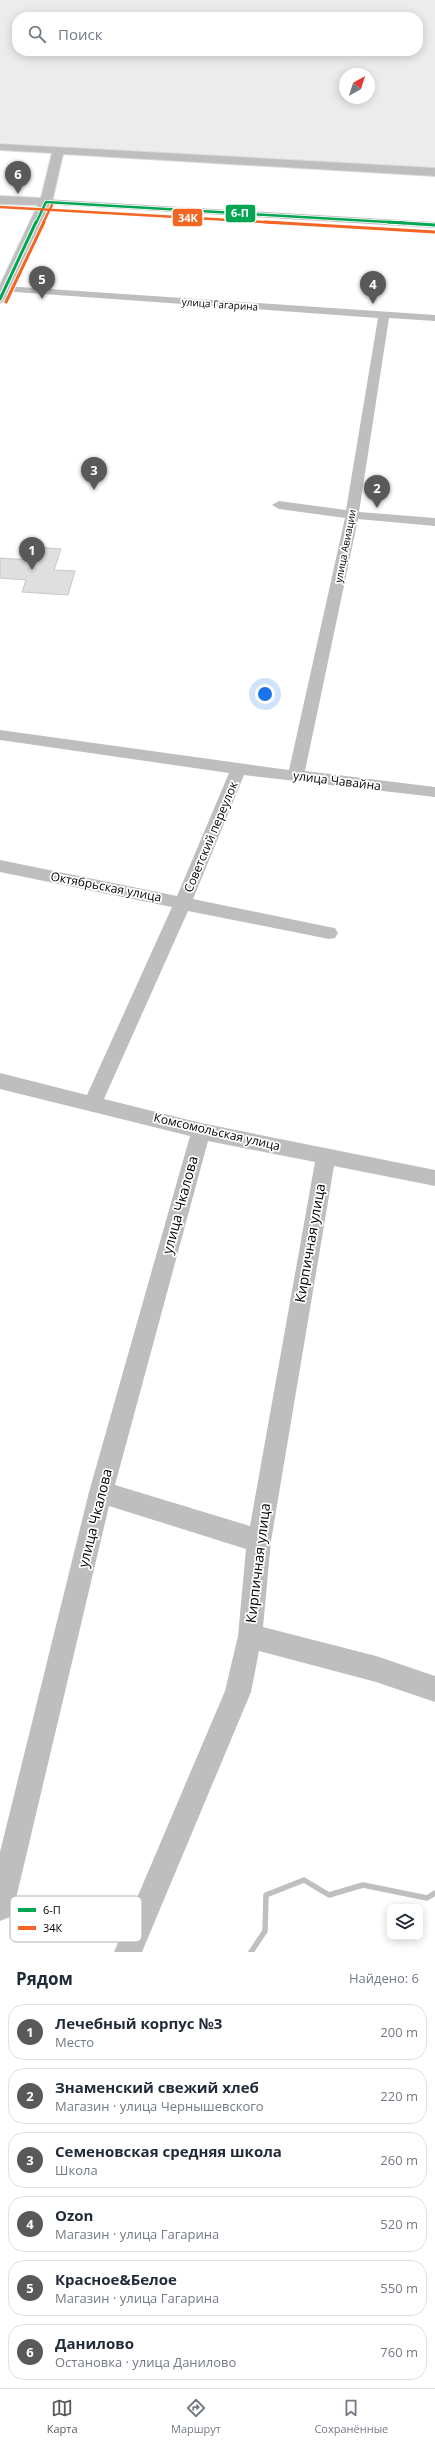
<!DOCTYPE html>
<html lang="ru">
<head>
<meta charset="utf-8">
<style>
	:root { --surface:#fff; --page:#f2f2f3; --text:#1f2937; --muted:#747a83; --line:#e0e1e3; --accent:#595959 }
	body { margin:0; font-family:"Open Sans",sans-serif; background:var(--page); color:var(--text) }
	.controls { position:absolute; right:12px; bottom:12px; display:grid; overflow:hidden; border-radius:8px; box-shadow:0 2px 10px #0003 }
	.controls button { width:36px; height:36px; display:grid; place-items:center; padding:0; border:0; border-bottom:1px solid var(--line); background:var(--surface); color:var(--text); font:20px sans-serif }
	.compass { position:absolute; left:339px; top:68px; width:36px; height:36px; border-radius:50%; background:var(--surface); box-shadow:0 2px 10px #0003; rotate:39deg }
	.you { position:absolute; left:265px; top:694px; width:14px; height:14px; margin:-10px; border:3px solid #fff; border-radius:50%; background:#1a73e8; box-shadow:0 0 0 6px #1a73e833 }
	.badge { display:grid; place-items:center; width:26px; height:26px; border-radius:50%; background:var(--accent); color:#fff; font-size:13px; font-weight:700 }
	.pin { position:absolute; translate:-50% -33px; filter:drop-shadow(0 1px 2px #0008) }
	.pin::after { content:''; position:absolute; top:21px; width:14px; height:12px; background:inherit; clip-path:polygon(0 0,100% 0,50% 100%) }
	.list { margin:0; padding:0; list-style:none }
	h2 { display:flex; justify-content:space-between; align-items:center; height:52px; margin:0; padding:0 16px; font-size:17px }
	h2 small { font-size:13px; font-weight:400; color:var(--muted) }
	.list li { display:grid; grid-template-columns:26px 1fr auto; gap:12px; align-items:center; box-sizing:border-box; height:56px; margin:0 8px 8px; padding:0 8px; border:1px solid var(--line); border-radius:16px }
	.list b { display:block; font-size:15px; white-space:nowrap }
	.list p { margin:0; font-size:13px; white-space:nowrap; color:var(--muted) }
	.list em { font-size:13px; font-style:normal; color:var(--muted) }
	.icon { flex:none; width:22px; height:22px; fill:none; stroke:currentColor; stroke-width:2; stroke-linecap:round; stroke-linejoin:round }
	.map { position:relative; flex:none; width:435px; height:1952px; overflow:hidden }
	.search { position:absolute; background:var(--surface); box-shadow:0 2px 10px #0003; left:12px; right:12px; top:12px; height:44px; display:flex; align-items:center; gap:10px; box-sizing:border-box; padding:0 14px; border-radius:16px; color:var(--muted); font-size:15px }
	.sheet { height:436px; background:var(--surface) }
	nav { display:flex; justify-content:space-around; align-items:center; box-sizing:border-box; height:56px; border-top:1px solid var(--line); background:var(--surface); font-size:11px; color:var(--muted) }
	nav a { display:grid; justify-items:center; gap:2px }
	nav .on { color:var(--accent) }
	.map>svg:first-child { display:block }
	.green { fill:#ececec; fill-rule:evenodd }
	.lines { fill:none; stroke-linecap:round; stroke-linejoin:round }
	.stream { stroke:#bfbfbf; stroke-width:5.5 }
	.building { fill:#dfdfdf; stroke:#c7c7c7 }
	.major-casing { stroke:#dbdbdb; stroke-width:2 }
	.minor { fill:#bebebe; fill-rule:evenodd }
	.major { fill:#bebebe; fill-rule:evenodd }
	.bus-1-far1-casing { stroke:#fff; stroke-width:4 }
	.bus-1-casing { stroke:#fff; stroke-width:5 }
	.bus-2-far1-casing { stroke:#fff; stroke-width:4 }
	.bus-2-casing { stroke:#fff; stroke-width:5 }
	.bus-1-far1 { stroke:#00a651; stroke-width:2.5 }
	.bus-1 { stroke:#00a651; stroke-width:3 }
	.bus-2-far1 { stroke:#f26522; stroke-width:2.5 }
	.bus-2 { stroke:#f26522; stroke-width:3 }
	.labels { text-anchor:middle; stroke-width:3.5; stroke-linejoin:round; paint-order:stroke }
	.far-street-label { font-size:10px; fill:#000; stroke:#fff }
	.street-label { font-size:12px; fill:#000; stroke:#fff }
	.near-street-label { font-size:14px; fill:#000; stroke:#fff }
	.key { fill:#fff; stroke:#b2b2b2; stroke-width:1 }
	.key-label { font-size:11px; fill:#000 }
	.line-badge { stroke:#fff; stroke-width:1.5 }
	.badge-label { font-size:11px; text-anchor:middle; font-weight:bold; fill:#fff }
</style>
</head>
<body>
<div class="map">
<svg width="435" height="1952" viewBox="0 0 435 1952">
	<rect width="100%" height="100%" fill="#fff"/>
	<!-- green -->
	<path class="green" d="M0,0h435v168l-435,-25zM17,17h401v34h-401zM345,74h24v24h-24z"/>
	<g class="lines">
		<!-- stream -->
		<polyline class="stream" points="251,1952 265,1931 266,1895 304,1880 329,1895 363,1885 427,1898 435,1893"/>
	</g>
	<!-- building -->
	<polygon class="building" points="35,547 61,549 54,570 75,571 68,595 22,592 26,580 0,578 0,558 31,560"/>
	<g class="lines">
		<defs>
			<polygon id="major" points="0,144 435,168 435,176 63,154 52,202 7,299 0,303 0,285 38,205 0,204 0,196 41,198 52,153 0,150"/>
		</defs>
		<!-- major casing -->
		<use href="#major" class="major-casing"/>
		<!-- minor -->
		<g class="minor">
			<polygon points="46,199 435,222 435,228 42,204 42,200"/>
			<path d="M5,286l430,29v6l-46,-3 -30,194 76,6v8l-77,-7 -53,252 130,16v10l-191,-22 -51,124 136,28 6,1 3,5 -3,5 -6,1 -141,-28 -84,188 97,24 234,47v16l-101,-20 -63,375 -8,86 113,29 59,20v26l-59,-20 -117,-31 -8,41 -109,260h-28l111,-261 13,-55 8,-87 -137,-43 -95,401 -4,10 -10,4v-69l89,-360 101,-356 -190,-47v-16l87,22 85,-188 -172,-35v-12l177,36 52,-123 -229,-33v-10l289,40 56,-252 -66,-9 -7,-4 7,-4 67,9 32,-192 -377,-27 -1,-3zM208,1141l107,21 -65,364 -135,-41z"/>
		</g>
		<!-- major -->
		<use href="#major" class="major"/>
		<defs>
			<g id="bus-1-far1">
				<polyline points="46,202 405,223"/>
				<polyline points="36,223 46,202"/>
			</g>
			<g id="bus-1">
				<polyline points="388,222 435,225"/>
				<polyline points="0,299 36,222"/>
			</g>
			<g id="bus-2-far1">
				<polyline points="0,207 282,223"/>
				<polyline points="43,223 52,205"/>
			</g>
			<g id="bus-2">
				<polyline points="265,222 435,232"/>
				<polyline points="6,302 44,222"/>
			</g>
		</defs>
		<!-- bus-1-far1 casing -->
		<use href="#bus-1-far1" class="bus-1-far1-casing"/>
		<!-- bus-1 casing -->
		<use href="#bus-1" class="bus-1-casing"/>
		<!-- bus-2-far1 casing -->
		<use href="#bus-2-far1" class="bus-2-far1-casing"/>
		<!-- bus-2 casing -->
		<use href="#bus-2" class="bus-2-casing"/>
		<!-- bus-1-far1 -->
		<use href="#bus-1-far1" class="bus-1-far1"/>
		<!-- bus-1 -->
		<use href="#bus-1" class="bus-1"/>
		<!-- bus-2-far1 -->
		<use href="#bus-2-far1" class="bus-2-far1"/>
		<!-- bus-2 -->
		<use href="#bus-2" class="bus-2"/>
	</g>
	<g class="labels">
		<!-- far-street labels -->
		<g class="far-street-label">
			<text transform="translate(220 304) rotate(4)" y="4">улица Гагарина</text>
			<text transform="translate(345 546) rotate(-79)" y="4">улица Авиации</text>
		</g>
		<!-- street labels -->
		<g class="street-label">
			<text transform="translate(337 781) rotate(7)" y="4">улица Чавайна</text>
			<text transform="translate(211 837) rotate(-67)" y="4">Советский переулок</text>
			<text transform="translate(106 887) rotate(11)" y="4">Октябрьская улица</text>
			<text transform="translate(217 1132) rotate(13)" y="4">Комсомольская улица</text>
		</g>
		<!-- near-street labels -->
		<g class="near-street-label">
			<text transform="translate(180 1205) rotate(-75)" y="5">улица Чкалова</text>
			<text transform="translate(310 1243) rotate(-80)" y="5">Кирпичная улица</text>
			<text transform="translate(95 1518) rotate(-76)" y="5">улица Чкалова</text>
			<text transform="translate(258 1563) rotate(-83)" y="5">Кирпичная улица</text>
		</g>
	</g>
	<!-- legend -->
	<rect x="10" y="1896" width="132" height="46" rx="6" class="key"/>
	<rect x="18" y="1908" width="18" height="4" fill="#00a651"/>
	<rect x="18" y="1926" width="18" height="4" fill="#f26522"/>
	<g class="key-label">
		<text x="43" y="1914">6-П</text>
		<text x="43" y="1932">34К</text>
	</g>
	<g class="line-badge">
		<rect x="225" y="204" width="31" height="19" rx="4" fill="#00a651"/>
		<rect x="172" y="208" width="31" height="19" rx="4" fill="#f26522"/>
	</g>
	<g class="badge-label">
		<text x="240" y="217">6-П</text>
		<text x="188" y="222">34К</text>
	</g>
</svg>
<div class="controls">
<button><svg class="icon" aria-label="layers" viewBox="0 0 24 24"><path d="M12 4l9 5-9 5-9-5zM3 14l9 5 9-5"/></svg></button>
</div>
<svg class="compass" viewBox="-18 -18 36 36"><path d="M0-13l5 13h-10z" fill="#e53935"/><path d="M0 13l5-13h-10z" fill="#747a83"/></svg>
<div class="you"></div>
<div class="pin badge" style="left:32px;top:570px">1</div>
<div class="pin badge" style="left:377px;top:508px">2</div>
<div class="pin badge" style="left:94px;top:490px">3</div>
<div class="pin badge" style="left:373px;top:304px">4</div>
<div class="pin badge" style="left:42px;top:299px">5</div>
<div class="pin badge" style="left:18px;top:194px">6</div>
<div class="search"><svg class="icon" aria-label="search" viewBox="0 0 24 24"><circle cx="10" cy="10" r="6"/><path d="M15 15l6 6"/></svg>Поиск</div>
</div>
<section class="sheet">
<h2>Рядом<small>Найдено: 6</small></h2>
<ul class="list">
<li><span class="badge">1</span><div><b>Лечебный корпус №3</b><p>Место</p></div><em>200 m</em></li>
<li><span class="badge">2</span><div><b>Знаменский свежий хлеб</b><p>Магазин · улица Чернышевского</p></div><em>220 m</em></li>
<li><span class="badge">3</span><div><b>Семеновская средняя школа</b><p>Школа</p></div><em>260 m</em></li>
<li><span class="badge">4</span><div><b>Ozon</b><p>Магазин · улица Гагарина</p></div><em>520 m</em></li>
<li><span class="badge">5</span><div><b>Красное&amp;Белое</b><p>Магазин · улица Гагарина</p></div><em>550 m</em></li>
<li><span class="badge">6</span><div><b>Данилово</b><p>Остановка · улица Данилово</p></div><em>760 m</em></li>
</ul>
</section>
<nav>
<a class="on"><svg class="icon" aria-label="map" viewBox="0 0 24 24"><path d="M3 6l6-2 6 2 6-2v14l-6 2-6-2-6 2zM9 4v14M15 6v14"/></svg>Карта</a>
<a><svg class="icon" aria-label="directions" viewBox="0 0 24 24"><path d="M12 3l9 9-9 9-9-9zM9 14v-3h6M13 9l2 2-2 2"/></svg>Маршрут</a>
<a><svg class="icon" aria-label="saved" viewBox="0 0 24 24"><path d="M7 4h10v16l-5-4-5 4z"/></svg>Сохранённые</a>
</nav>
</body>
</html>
